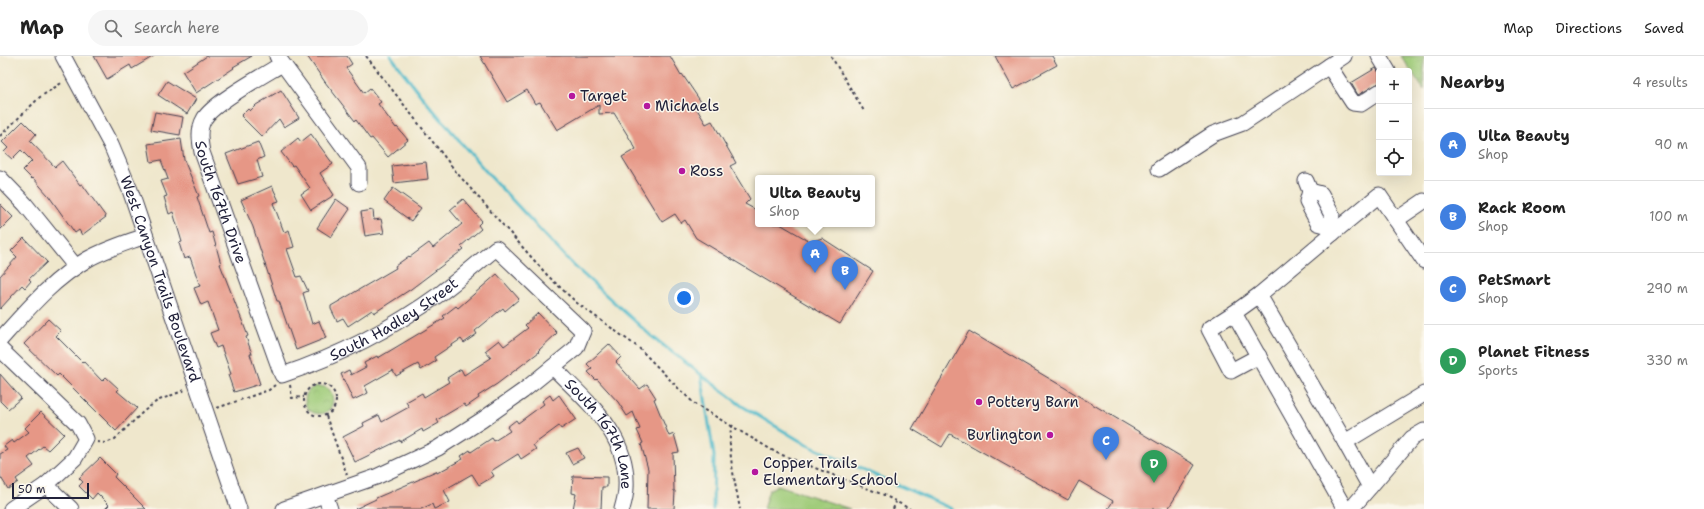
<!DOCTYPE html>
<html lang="en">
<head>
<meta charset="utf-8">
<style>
	:root { --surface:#fff; --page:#f6f6f6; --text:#222; --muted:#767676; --line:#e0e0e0; --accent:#b5179e }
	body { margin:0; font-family:"Shantell Sans",sans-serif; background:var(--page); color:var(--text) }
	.controls { position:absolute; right:12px; top:12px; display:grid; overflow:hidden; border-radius:4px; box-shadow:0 4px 16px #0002 }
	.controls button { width:36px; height:36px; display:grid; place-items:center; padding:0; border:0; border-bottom:1px solid var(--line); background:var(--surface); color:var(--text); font:20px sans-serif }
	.scale { position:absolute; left:12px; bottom:10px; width:77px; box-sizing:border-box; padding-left:4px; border:2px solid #22223b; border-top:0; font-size:11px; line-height:14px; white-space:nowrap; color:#22223b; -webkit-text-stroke:3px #fbf7ec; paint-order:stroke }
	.you { position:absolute; left:684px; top:242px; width:14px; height:14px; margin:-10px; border:3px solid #fff; border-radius:50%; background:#1a73e8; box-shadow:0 0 0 6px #1a73e833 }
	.badge { display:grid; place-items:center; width:26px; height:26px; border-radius:50%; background:var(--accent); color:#fff; font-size:13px; font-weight:700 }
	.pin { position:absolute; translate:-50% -33px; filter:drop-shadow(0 1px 2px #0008) }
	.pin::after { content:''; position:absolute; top:21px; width:14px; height:12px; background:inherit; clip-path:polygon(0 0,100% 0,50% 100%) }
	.popup { position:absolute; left:755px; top:119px; width:120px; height:52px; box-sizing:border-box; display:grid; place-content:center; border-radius:4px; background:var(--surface); filter:drop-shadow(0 1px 3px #0005); font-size:13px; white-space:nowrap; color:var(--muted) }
	.popup b { font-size:15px; color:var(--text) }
	.popup::after { content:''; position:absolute; left:50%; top:100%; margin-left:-8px; border:8px solid transparent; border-top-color:var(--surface) }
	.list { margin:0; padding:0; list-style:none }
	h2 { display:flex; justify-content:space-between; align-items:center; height:52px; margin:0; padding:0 16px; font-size:17px }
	h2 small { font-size:13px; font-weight:400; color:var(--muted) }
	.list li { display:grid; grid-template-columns:26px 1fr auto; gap:12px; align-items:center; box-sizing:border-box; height:72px; padding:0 16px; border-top:1px solid var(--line) }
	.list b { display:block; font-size:15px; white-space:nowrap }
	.list p { margin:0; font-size:13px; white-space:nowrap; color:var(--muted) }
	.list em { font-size:13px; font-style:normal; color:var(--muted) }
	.icon { flex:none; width:22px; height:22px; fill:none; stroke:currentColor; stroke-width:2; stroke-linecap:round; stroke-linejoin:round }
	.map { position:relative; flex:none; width:1424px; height:453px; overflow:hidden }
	header { display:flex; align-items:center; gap:24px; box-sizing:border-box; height:56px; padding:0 20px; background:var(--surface); border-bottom:1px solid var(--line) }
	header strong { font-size:19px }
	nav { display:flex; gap:22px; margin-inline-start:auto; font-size:14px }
	.search { width:280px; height:36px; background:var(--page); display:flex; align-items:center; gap:10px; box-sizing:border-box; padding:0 14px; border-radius:22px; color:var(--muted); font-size:15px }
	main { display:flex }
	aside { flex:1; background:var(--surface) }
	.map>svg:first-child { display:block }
	.grass { fill:url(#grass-tufts); stroke:#61775a }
	.park { fill:url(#park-crowns); stroke:#61775a }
	.garden { fill:#a0cc7a; stroke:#61775a }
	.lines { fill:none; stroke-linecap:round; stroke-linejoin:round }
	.stream { stroke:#4fbaca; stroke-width:3 }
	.building { fill:#e69786 }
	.minor-casing { stroke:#414051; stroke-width:17 }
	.path { stroke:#414051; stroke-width:2; stroke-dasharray:3 3; stroke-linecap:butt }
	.minor { stroke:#fff; stroke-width:15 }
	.poi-dot { fill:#b5179e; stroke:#fbf7ec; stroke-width:1.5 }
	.labels { text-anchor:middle; stroke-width:3; stroke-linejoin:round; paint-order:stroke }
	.poi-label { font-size:15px; fill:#22223b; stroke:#fbf7ec; text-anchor:start }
	.street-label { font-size:15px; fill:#22223b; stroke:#fbf7ec }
</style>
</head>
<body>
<header>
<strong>Map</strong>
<div class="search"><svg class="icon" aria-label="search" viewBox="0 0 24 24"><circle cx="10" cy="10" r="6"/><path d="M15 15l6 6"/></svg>Search here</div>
<nav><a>Map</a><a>Directions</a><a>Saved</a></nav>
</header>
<main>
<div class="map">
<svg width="1424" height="453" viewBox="0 0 1424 453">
	<defs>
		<pattern id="grass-tufts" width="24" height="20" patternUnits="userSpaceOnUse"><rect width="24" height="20" fill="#a0cc7a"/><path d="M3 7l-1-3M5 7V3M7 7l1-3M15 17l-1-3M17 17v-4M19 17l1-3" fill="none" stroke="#8aaf6a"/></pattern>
		<pattern id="park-crowns" width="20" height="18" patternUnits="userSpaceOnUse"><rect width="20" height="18" fill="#a0cc7a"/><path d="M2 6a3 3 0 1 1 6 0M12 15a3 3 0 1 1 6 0" fill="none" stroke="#8aaf6a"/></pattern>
	</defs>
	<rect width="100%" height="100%" fill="#fbf7ec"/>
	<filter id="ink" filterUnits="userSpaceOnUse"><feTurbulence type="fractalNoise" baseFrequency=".025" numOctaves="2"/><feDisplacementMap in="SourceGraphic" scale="8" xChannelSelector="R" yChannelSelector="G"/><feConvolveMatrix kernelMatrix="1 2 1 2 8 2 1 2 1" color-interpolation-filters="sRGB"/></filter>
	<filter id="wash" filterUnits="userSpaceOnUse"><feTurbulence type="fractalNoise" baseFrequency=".012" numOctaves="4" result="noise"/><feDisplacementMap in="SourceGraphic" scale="16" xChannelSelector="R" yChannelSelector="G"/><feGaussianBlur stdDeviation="0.9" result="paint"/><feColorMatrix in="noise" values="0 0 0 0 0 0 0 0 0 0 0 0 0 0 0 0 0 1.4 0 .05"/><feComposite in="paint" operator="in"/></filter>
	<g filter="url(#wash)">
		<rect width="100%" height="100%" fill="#efe7cc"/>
		<!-- grass -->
		<polygon class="grass" points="1401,0 1424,0 1424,34"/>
		<!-- park -->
		<circle class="park" cx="319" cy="344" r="14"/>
		<!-- garden -->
		<polygon class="garden" points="778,429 850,453 763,453 769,434"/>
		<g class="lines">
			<!-- stream -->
			<g class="stream">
				<polyline points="391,0 422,41 489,119 574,210 650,279 742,350 807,389 952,453"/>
				<polyline points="701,318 714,400 713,453"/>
			</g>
		</g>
		<g id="blocks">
			<!-- building -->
			<g class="building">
				<polygon points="94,0 154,0 132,13 130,9 107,23"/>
				<polygon points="207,0 252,0 233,11 234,12 196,37 183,16"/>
				<polygon points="307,0 347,0 352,8 346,12 364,37 370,32 381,46 378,48 396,72 397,71 408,84 388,101 372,82 370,83 356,64 355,65 325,26"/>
				<polygon points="480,0 670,0 681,19 682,18 701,46 695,50 706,68 712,65 736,107 730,110 750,143 745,148 758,155 758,168 780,168 811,186 822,182 873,215 840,268 696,182 685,164 681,167 675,158 662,166 622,101 636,93 614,57 599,58 599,49 557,74 540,46 535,48 527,34 507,46"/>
				<polygon points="995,0 1052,0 1057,9 1013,33"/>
				<polygon points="1376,12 1379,17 1379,27 1358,39 1351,27"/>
				<polygon points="167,25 196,43 187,58 158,39"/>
				<polygon points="281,34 299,62 284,71 279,63 262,81 241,60 248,53 250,55 256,49"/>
				<polygon points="155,56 183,61 180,79 151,74"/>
				<polygon points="23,65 36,78 30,85 55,111 62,105 80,129 82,128 106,161 82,179 79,174 75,177 48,139 33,122 32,123 23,114 32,105 21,94 12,103 4,96 8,92 2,86"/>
				<polygon points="311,78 333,108 320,117 334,139 311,154 301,138 310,132 294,109 292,110 281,96 298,82 301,86"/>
				<polygon points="181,83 184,104 199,140 197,141 209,177 212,176 221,208 220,208 248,280 246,281 252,298 250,298 260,328 234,336 228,319 231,318 221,290 216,292 210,277 218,274 208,246 201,249 194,232 200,230 190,201 184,203 179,187 182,186 173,156 169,158 164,141 167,140 161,125 168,123 161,104 151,106 148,88"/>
				<polygon points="258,86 264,101 257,104 262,121 238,128 226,98"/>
				<polygon points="426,106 428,123 394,127 392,110"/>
				<polygon points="272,130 279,145 273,147 284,176 289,174 294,191 287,193 297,221 301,220 308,235 303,237 312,268 319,265 326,282 296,294 279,245 277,245 253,171 241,144"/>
				<polygon points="393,132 421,152 411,165 384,145"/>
				<polygon points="336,143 350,153 331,181 317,172"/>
				<polygon points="463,143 482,165 478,169 481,173 461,190 464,193 411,233 374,257 372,254 348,270 343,262 337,265 331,253 331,250 396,212 395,210 409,200 410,201 429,187 433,192 462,168 450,154"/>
				<polygon points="0,148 13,161 0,174"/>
				<polygon points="373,154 374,164 381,163 384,177 365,180 361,156"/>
				<polygon points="24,182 47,206 29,223 31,225 25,232 22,229 0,253 0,220 17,201 11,195"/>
				<polygon points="497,218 519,243 505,255 503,252 475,275 477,278 464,287 461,283 434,301 436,305 421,314 418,308 396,320 393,314 365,330 368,337 353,344 341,318 349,314 351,319 366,311 364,307 377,300 378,302 445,262 443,260 456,250 458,252"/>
				<polygon points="538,257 557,277 538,295 539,296 497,328 478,340 479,342 466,351 464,348 437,364 439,367 423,376 422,373 400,386 400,384 355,406 343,381 364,370 363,367 379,359 382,366 409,351 406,346 422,337 424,341 449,326 447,322 461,313 464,319 491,302 485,295 499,284 504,290 528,272 525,269"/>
				<polygon points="48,263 61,275 56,280 82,306 83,305 102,325 106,321 119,333 117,335 137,352 116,375 59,318 57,320 24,288"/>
				<polygon points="969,275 1195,409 1168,453 1108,453 1113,445 1079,425 1068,444 950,378 942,391 912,373"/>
				<polygon points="609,288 621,301 616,306 640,333 647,328 656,342 654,343 669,380 674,378 679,396 673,397 674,435 675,435 674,453 647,453 648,413 641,388 643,387 637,374 640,373 633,356 627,360 618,346 597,323 596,324 588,316 592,313 587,308"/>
				<polygon points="0,318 21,342 8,353 0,345"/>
				<polygon points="550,339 553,344 559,339 576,363 561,373 559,370 533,389 536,393 521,403 518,398 491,415 494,420 479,429 472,418 444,434 450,446 434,453 432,448 421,453 355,453 376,443 376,442 420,423 420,422 436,415 437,417 463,403 461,400 470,394 471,396 492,382 494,385 510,375 507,371 516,364 518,367 544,348 542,345"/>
				<polygon points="41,356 64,378 48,394 43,390 28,402 34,410 16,423 18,426 8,433 0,420 0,398 7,394 4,390 12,384 14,387 29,376 25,372"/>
				<polygon points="578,392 584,402 572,408 566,397"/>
				<polygon points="100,402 116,418 114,421 146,453 105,453 109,449 97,437 92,443 79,430 83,426 79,422"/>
				<polygon points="573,420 607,421 607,431 602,431 601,453 573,453 576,438 572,437"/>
			</g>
		</g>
	</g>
	<g filter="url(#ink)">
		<use href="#blocks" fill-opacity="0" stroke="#414051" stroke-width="1"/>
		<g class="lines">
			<defs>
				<g id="minor">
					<path id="s1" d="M63,0l48,89 19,45 109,319"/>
					<polyline points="277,0 359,112 359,127"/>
					<polyline points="1379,0 1388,15"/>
					<path id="s2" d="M282,8c-18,11 -69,39 -78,55 -6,10 -4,22 -2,33l80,223c57,-19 111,-47 159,-82 19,-14 37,-30 55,-45l87,83 -7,17 -53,43 -41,29 -44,28 -62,29 -92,32"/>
					<polyline points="1329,10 1353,47 1361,48 1379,36"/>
					<polyline points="1159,113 1213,78 1243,67 1344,0"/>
					<polyline points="0,122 25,148 76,211"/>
					<polyline points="1306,125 1310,135 1307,146 1318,167 1329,170 1333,177 1379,139 1424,205"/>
					<polyline points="1310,135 1321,138 1332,159 1329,170"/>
					<polyline points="1396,164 1424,145"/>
					<polyline points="1333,177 1259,239 1345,386 1424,338"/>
					<polyline points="1259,239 1234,257 1345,453"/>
					<polyline points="1234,257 1209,273 1231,315 1259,300"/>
					<path d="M0,284c27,-30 53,-61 88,-81 18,-10 38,-16 57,-23"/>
					<polyline points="0,293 78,368 86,383 75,402 46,429 11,453"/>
					<path id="s3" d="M553,311c34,35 76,67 73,121 0,7 -2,14 -4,21"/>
					<polyline points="1345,386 1370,431"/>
					<polyline points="46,429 71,453"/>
					<polyline points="325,439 330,453"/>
					<polyline points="1351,453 1412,382 1424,375"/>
				</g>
			</defs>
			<!-- minor casing -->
			<use href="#minor" class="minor-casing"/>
			<!-- path -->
			<g class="path">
				<polyline points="366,0 457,117 548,220 577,247 639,292 681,335 696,349 777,397 884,439 910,453"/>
				<polyline points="831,0 864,55"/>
				<polyline points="0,80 40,41 63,26"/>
				<circle cx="320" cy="344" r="16"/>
				<polyline points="290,329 292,342 304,341"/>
				<polyline points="217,352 269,334 275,329"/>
				<polyline points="326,360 347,419"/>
				<path d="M733,369c-9,13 4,67 7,84"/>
				<polyline points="97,386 106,387 115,383 144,355 157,345 185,334"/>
				<polyline points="893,453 896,446"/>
			</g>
			<!-- minor -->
			<use href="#minor" class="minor"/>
		</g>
	</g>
	<!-- markers -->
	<g class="poi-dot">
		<circle cx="572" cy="40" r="4"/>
		<circle cx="647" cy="50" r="4"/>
		<circle cx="682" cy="115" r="4"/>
		<circle cx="979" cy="346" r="4"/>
		<circle cx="1050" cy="379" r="4"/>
		<circle cx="755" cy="416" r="4"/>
	</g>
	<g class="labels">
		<!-- poi labels -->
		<g class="poi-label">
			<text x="580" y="45">Target</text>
			<text x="655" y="55">Michaels</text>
			<text x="690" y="120">Ross</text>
			<text x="987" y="351">Pottery Barn</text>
			<text x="1042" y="384" text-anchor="end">Burlington</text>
			<text x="763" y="412">Copper Trails<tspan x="763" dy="17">Elementary School</tspan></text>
		</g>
		<!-- street labels -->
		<g class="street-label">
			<text dy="5" stroke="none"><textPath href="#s2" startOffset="183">South 167th Drive</textPath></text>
			<text dy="5" stroke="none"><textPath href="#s1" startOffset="244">West Canyon Trails Boulevard</textPath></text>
			<text dy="5" stroke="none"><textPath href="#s2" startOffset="492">South Hadley Street</textPath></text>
			<text dy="5" stroke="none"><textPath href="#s3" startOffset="84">South 167th Lane</textPath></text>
		</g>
	</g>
</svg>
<div class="controls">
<button>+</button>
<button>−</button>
<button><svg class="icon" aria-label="locate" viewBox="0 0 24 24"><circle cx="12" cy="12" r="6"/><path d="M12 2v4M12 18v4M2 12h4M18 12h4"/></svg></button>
</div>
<div class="scale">50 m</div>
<div class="you"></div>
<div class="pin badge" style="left:815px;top:217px;background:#3f7fe0">A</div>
<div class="popup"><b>Ulta Beauty</b>Shop</div>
<div class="pin badge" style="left:845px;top:234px;background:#3f7fe0">B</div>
<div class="pin badge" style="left:1106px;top:404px;background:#3f7fe0">C</div>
<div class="pin badge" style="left:1154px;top:427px;background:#2e9e5b">D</div>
</div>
<aside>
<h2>Nearby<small>4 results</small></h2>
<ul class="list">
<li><span class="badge" style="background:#3f7fe0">A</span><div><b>Ulta Beauty</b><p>Shop</p></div><em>90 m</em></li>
<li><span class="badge" style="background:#3f7fe0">B</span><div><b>Rack Room</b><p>Shop</p></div><em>100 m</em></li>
<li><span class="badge" style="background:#3f7fe0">C</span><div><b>PetSmart</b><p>Shop</p></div><em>290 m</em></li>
<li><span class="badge" style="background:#2e9e5b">D</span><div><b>Planet Fitness</b><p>Sports</p></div><em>330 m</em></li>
</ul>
</aside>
</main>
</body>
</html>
